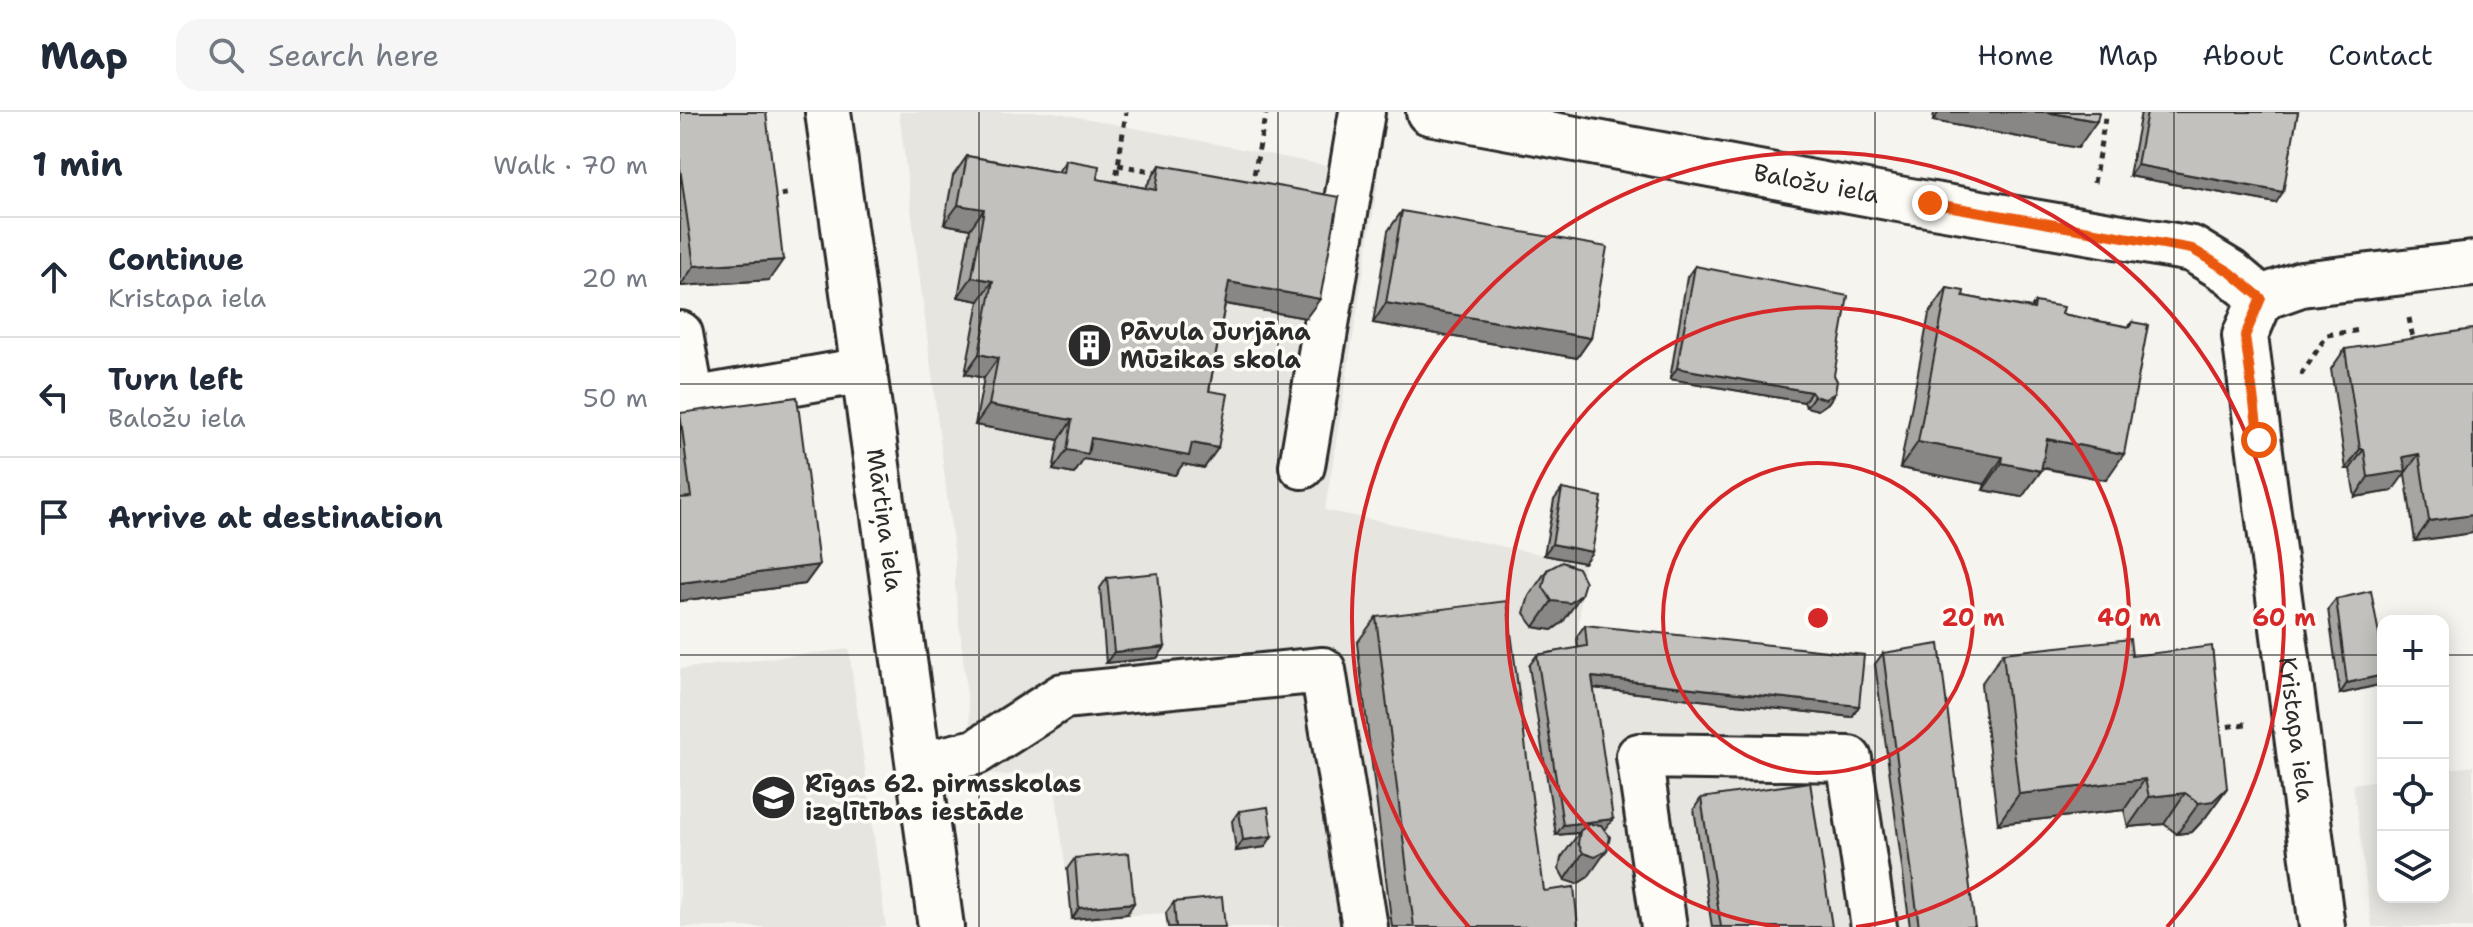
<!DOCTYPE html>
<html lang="en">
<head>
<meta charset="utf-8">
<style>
	:root { --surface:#fff; --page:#f6f6f7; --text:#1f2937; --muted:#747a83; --line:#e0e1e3 }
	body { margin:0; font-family:"Shantell Sans",sans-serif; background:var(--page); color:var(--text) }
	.controls { position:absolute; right:24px; bottom:24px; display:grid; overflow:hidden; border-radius:16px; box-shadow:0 4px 20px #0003 }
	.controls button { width:72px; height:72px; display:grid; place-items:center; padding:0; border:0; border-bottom:2px solid var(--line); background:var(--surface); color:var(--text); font:40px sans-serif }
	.stop { position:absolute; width:24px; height:24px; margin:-18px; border:6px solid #ea580c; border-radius:50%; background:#fff }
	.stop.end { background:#ea580c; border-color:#fff; box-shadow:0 2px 8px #0008 }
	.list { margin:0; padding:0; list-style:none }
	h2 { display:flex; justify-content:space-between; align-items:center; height:104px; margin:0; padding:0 32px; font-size:34px }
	h2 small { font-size:26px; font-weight:400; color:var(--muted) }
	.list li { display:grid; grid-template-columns:52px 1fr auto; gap:24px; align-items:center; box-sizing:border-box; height:120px; padding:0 32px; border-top:2px solid var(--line) }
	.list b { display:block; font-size:30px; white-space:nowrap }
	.list p { margin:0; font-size:26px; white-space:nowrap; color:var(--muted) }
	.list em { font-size:26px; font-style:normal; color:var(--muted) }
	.icon { flex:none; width:44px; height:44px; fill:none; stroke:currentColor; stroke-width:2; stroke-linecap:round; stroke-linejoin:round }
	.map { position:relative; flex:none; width:1793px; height:815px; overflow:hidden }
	header { display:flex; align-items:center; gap:48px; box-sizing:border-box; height:112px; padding:0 40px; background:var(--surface); border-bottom:2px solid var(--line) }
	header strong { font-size:38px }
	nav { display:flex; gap:44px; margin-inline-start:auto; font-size:28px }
	.search { width:560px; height:72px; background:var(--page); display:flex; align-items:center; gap:20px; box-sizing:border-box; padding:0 28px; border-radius:24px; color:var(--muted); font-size:30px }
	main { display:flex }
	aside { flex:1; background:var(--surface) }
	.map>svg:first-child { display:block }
	.built { fill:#e6e5e0 }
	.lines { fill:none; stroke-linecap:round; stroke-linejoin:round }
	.minor-casing { stroke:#2b2b2b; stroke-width:50 }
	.path { stroke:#2b2b2b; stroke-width:5; stroke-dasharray:6 6; stroke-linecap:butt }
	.minor { stroke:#fdfcf7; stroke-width:44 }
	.wall { fill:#a7a6a3; stroke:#2b2b2b; stroke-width:2 }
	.shaded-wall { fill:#888785; stroke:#2b2b2b; stroke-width:2 }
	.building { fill:#c2c1be; stroke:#2b2b2b; stroke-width:2 }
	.route { stroke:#ea580c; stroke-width:10 }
	.grid { fill:none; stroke:#2b2b2b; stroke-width:2; stroke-opacity:0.55 }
	.ring { fill:none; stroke:#d62828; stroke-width:4 }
	.labels { text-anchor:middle; stroke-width:7; stroke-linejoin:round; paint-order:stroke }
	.street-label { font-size:24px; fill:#2b2b2b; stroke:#fdfcf7 }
	.poi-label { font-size:24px; font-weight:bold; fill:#2b2b2b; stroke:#fdfcf7; text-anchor:start }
	.centre { fill:#d62828; stroke:#fdfcf7; stroke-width:4 }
	.ring-label { font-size:24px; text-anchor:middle; font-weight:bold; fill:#d62828; stroke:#fdfcf7; stroke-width:7; stroke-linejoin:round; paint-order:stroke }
</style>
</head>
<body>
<header>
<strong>Map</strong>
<div class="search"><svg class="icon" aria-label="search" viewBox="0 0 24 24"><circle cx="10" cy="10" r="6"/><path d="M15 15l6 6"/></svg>Search here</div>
<nav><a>Home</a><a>Map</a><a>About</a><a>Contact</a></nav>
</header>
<main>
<aside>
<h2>1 min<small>Walk · 70 m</small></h2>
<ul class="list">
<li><svg class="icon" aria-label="ahead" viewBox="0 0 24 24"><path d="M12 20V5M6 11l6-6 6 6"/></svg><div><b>Continue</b><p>Kristapa iela</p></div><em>20 m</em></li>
<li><svg class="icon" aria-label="left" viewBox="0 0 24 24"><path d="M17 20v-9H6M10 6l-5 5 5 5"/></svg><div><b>Turn left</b><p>Baložu iela</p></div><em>50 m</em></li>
<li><svg class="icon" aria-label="arrive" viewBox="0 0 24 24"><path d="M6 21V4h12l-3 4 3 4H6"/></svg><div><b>Arrive at destination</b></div></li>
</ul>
</aside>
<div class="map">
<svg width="1793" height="815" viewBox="0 0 1793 815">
	<rect width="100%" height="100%" fill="#f5f4ef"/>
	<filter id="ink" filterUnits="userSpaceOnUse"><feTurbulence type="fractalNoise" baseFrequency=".0125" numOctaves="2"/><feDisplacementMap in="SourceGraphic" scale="16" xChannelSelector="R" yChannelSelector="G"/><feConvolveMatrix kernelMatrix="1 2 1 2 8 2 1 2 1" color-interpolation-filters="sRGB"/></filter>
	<g filter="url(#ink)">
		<!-- built -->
		<g class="built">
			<polygon points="219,0 373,0 699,64 645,398 904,451 898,524 1177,554 1195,552 1286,815 537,815 486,801 392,807 373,660 323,663 300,660 290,610 275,473 275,447"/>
			<polygon points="169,537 206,815 0,815 0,557"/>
			<polygon points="1793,654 1793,815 1692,815 1673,672 1703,667 1703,785 1763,785 1763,658"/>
		</g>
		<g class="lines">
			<defs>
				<g id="minor">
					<path id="s1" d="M148,0l113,815"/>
					<path id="s2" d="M749,0l475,88 288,49 38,23 31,26"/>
					<path id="s3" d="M1581,186l-16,38 77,591"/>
					<polyline points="1581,186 1621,172 1793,152"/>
					<polyline points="0,222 12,288"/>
					<polyline points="0,290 184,258"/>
					<polyline points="622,354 682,0"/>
					<polyline points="239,653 296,640 383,584 643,558 685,815"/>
					<polyline points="984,815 959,644 1169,647 1194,815"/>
				</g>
			</defs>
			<!-- minor casing -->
			<use href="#minor" class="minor-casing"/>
			<!-- path -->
			<g class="path">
				<polyline points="438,53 482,61"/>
				<polyline points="1414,71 1426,0"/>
				<polyline points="435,74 446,0"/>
				<polyline points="572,74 586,0"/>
				<polyline points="89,85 111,81"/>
				<polyline points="1729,206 1734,232"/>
				<polyline points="1621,263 1647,223 1681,218"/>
				<polyline points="1536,616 1566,612"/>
			</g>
			<!-- minor -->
			<use href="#minor" class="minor"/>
		</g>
		<!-- wall -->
		<g class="wall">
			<polygon points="0,0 89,168 0,174"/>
			<polygon points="1254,0 1419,0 1398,36 1253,9"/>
			<polygon points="1461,0 1618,0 1596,91 1449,64"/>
			<polygon points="287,44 378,60 386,48 417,67 466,76 467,73 480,53 626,206 545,192 529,279 538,336 524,356 503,352 495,363 404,347 394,362 373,358 379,328 295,313 304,266 285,262 299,189 278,185 290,117 264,112 273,64"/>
			<polygon points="722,99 911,226 897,246 693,211 708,119"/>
			<polygon points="1015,154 1154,263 1155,281 1148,291 1138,298 1126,295 1124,290 990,267 1007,165"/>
			<polygon points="1267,176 1283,184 1351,196 1355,190 1382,202 1448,215 1452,210 1426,368 1361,356 1361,359 1342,385 1303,378 1305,372 1220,356 1249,202"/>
			<polygon points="1665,237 1793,421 1735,429 1725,362 1723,362 1712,379 1675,385 1670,357 1666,357 1651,257"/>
			<polygon points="0,301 139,453 125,472 0,489"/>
			<polygon points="882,377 912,440 904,451 864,443 874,388"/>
			<polygon points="867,458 883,510 872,518 854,515 844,501 849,484"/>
			<polygon points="427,466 485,535 477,546 426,551 420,476"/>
			<polygon points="1656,487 1700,528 1703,528 1703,572 1660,582 1648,497"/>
			<polygon points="696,505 864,779 898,815 712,815 677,531"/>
			<polygon points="905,513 1179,594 1172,605 913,576 925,718 908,765 897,772 885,768 879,757 881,746 899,721 876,723 849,554 857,543 898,536 897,524"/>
			<polygon points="1203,541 1295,815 1230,815 1195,552"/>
			<polygon points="1323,541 1452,544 1547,676 1525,706 1512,720 1497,722 1484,712 1448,715 1444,698 1318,712 1301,572"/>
			<polygon points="1021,686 1152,815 1032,815 1014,697"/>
			<polygon points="559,699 585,735 556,739 552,709"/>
			<polygon points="395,746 447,802 392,807 387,757"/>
			<polygon points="494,790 545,815 488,815 486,801"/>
		</g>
		<!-- shaded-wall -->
		<g class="shaded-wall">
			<polygon points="1259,0 1366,0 1417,9 1398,36 1253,9"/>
			<polygon points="1457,53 1603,80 1596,91 1449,64"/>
			<polygon points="278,93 304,97 290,117 264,112"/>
			<polygon points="103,148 89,168 0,174 14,154"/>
			<polygon points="292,165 313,169 299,189 278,185"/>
			<polygon points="549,170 640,187 626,206 535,190"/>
			<polygon points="706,191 911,226 897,246 693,211"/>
			<polygon points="299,242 318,246 304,266 285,262"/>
			<polygon points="997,256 1131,280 1124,290 990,267"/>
			<polygon points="1155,281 1148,291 1138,298 1126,295 1134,284"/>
			<polygon points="309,293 392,308 379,328 295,313"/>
			<polygon points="411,326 512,331 538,336 524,356 503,352 495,363 404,347 394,362 373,358 387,338"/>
			<polygon points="1367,327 1444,342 1426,368 1349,353"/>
			<polygon points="1238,330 1323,345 1305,372 1220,356"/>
			<polygon points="1680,337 1684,337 1670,357 1666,357"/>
			<polygon points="1739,342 1712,379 1675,385 1688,365 1723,345"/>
			<polygon points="1322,351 1361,359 1342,385 1303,378"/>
			<polygon points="1793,403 1793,421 1735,429 1749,409"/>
			<polygon points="872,432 912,440 904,451 864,443"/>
			<polygon points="139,453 125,472 0,489 0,471"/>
			<polygon points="901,483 883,510 872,518 854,515 872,489"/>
			<polygon points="485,535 477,546 426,551 434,540"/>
			<polygon points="1703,563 1703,572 1660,582 1667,571"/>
			<polygon points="912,565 1179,594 1172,605 904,575"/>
			<polygon points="1465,667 1444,698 1318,712 1339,682"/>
			<polygon points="1547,676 1525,706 1512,720 1497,722 1519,691"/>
			<polygon points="1505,681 1484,712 1448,715 1469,685"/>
			<polygon points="933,707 925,718 876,723 883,713"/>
			<polygon points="592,724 585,735 556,739 563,728"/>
			<polygon points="927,738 908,765 897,772 885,768 903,741"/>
			<polygon points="454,791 447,802 392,807 399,796"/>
		</g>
		<!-- building -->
		<g class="building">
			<polygon points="0,0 86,0 103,148 14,154 0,56"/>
			<polygon points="1366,0 1419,0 1417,9"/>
			<polygon points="1467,0 1618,0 1603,80 1457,53"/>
			<polygon points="287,44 384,61 386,48 419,54 417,67 476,78 480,53 659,85 640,187 549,170 529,279 548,282 538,336 512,331 509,344 411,326 408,342 387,338 392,308 309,293 318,246 299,242 313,169 292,165 304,97 278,93"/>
			<polygon points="722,99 927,135 911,226 706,191"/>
			<polygon points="1015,154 1168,184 1154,263 1157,269 1155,281 1145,287 1134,284 1131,280 997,256"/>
			<polygon points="1267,176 1284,179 1283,184 1354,197 1355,190 1384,195 1382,202 1450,215 1452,210 1468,213 1444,342 1367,327 1361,359 1322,351 1323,345 1238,330"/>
			<polygon points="1793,217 1793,403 1749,409 1739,342 1723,345 1726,359 1688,365 1684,337 1680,337 1665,237"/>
			<polygon points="117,285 139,453 0,471 0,386 11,385 0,301"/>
			<polygon points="882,377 922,385 912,440 872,432"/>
			<polygon points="882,450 898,456 905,470 901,483 890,491 872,489 863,475 867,458"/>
			<polygon points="478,461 485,535 434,540 427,466"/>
			<polygon points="1691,479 1700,528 1703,528 1703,563 1667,571 1656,487"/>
			<polygon points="827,489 864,779 894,775 898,815 734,815 696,505"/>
			<polygon points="905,513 1184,543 1179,594 912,565 933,707 883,713 857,543 907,534"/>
			<polygon points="1450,527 1452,544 1532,534 1547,676 1533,689 1519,691 1505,681 1469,685 1465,667 1339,682 1323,541"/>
			<polygon points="1259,532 1295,815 1239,815 1203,541"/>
			<polygon points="1130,670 1152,815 1041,815 1021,686"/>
			<polygon points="588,695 592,724 563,728 559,699"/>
			<polygon points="909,712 921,713 930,725 927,738 915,745 903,741 898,731 900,719"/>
			<polygon points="449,741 454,791 399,796 395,746"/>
			<polygon points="542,785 545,815 496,815 494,790"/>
		</g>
	</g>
	<g class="lines" filter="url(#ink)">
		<!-- route -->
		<polyline class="route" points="1250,91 1512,137 1550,160 1581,186 1565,224 1579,328"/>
	</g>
	<!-- grid -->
	<path class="grid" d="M299,0v815M598,0v815M896,0v815M1195,0v815M1494,0v815M0,272h1793M0,543h1703M1763,543h30"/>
	<!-- distance rings -->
	<g class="ring">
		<circle cx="1138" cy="506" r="155"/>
		<path d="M1100 815A311 311 0 1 1 1176 815"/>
		<path d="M789 815A466 466 0 1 1 1487 815"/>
	</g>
	<!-- icons -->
	<defs>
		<symbol id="building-disc" viewBox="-11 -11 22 22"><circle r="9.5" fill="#2b2b2b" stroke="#fdfcf7"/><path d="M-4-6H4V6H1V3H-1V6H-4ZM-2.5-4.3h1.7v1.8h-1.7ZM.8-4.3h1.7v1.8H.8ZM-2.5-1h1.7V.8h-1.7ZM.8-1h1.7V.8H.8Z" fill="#fff"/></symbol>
		<symbol id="school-disc" viewBox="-11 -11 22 22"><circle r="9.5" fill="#2b2b2b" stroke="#fdfcf7"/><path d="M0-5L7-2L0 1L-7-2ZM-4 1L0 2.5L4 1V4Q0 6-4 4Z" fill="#fff"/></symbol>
	</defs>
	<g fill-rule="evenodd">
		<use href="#building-disc" x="384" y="208" width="51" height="51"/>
		<use href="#school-disc" x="68" y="660" width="51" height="51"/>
	</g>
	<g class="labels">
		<!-- street labels -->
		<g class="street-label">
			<text dy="8" stroke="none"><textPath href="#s2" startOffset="394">Baložu iela</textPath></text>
			<text dy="8" stroke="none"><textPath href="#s1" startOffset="412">Mārtiņa iela</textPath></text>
			<text dy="8" stroke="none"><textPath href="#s3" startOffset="438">Kristapa iela</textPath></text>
		</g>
		<!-- poi labels -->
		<g class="poi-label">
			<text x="440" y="228">Pāvula Jurjāna<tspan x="440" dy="28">Mūzikas skola</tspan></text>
			<text x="125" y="680">Rīgas 62. pirmsskolas<tspan x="125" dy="28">izglītības iestāde</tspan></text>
		</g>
	</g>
	<circle cx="1138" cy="506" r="12" class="centre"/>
	<g class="ring-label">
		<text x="1293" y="514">20 m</text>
		<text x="1449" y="514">40 m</text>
		<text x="1604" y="514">60 m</text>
	</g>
</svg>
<div class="controls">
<button>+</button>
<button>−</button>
<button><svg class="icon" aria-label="locate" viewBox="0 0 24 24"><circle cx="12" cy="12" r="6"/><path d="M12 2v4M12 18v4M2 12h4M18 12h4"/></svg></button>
<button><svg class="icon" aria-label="layers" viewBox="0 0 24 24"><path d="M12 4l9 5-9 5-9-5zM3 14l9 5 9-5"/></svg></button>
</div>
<div class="stop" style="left:1579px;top:328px"></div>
<div class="stop end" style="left:1250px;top:91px"></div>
</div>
</main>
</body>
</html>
